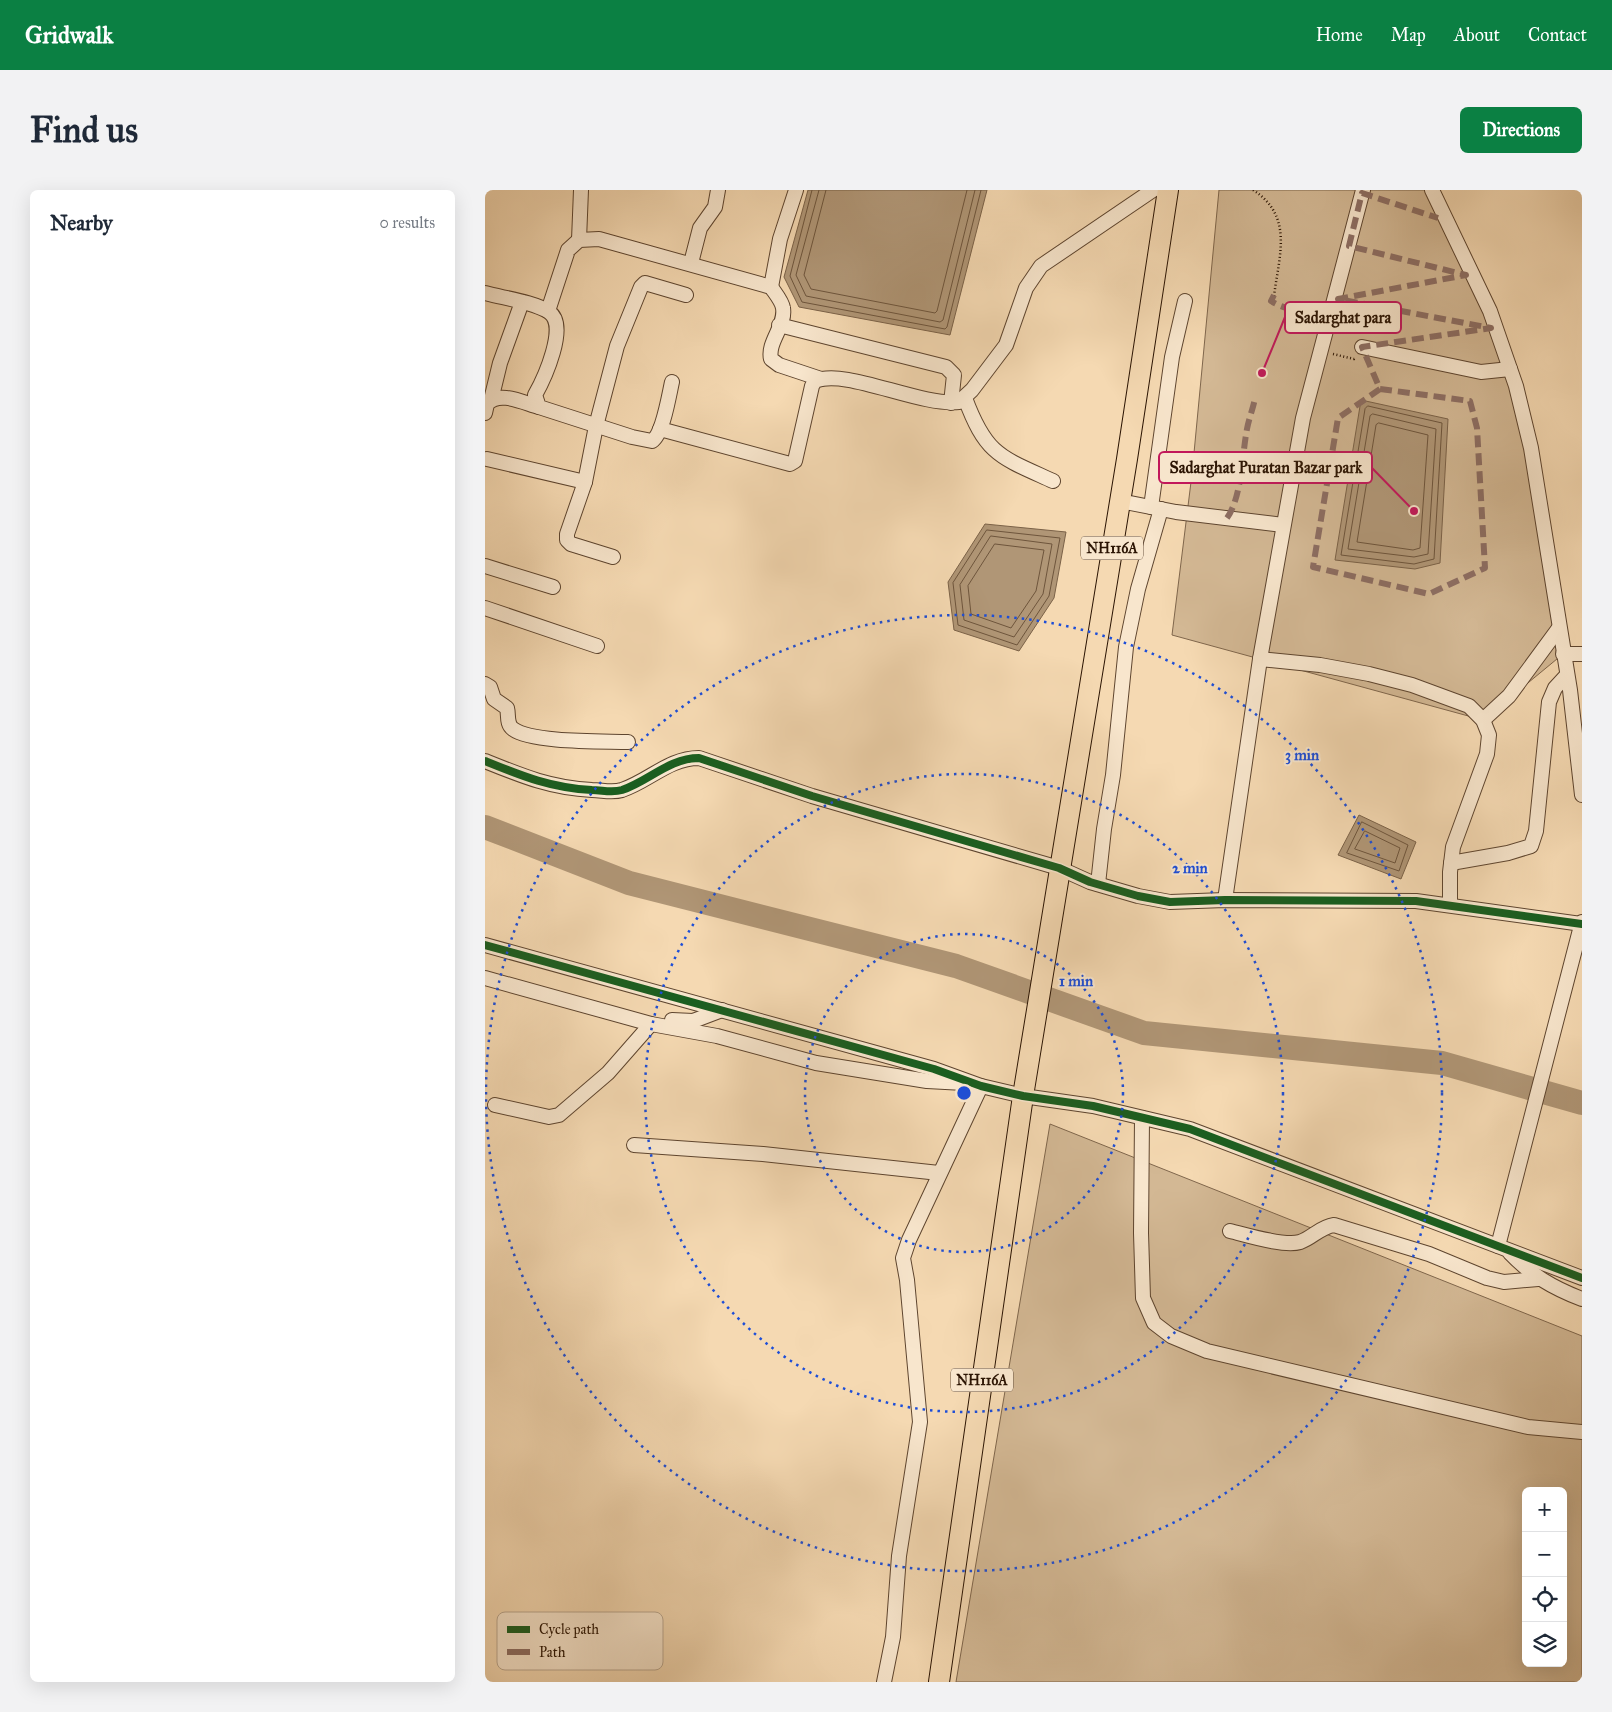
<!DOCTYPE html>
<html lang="en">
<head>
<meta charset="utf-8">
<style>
	:root { --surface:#fff; --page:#f2f2f3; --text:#1f2937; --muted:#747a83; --line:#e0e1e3; --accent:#0b8043 }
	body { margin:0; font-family:"IM FELL Great Primer",serif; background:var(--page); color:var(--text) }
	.controls { position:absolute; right:15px; bottom:15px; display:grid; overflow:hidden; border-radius:8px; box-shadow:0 5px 20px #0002 }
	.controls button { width:45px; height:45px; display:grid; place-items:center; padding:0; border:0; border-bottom:1px solid var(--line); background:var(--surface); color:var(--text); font:25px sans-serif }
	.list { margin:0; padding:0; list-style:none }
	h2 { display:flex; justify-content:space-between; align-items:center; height:65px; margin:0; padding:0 20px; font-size:21px }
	h2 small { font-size:16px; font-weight:400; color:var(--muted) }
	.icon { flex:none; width:28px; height:28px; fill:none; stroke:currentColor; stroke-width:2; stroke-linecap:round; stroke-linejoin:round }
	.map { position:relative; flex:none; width:1097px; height:1492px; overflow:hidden; border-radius:8px }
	header { display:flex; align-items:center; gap:30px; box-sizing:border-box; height:70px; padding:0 25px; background:var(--accent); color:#fff }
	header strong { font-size:24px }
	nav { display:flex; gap:28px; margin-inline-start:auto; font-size:18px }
	.intro { display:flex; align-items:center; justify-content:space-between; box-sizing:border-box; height:120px; padding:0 30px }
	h1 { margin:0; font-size:35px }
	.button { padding:12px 22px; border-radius:8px; background:var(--accent); color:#fff; font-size:18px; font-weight:700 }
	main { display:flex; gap:30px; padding:0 30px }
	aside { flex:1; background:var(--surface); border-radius:8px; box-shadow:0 5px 20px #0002 }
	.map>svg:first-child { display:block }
	.green { fill:#d3b894; stroke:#7f664c; fill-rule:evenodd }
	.water { fill:#b09676; stroke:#7b6248 }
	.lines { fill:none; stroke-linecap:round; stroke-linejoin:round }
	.shore { stroke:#6e553c; stroke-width:1 }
	.river { stroke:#b09676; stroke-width:24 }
	.minor-casing { stroke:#5e452f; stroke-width:16 }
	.highway-casing { stroke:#2b1403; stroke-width:22 }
	.path { stroke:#2b1403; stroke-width:2.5; stroke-dasharray:1 2.5; stroke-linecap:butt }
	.minor { stroke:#f8e6cd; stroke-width:14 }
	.highway { stroke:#f5d9b2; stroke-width:20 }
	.quiet { stroke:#8d6e63; stroke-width:6; stroke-dasharray:12 6; stroke-linecap:butt }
	.cycleway-casing { stroke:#f8e6cd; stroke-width:11 }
	.cycleway { stroke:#1b5e20; stroke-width:8 }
	.ring { fill:none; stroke:#1d4ed8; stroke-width:2.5; stroke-dasharray:2.5 5 }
	.labels { text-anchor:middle; stroke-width:4; stroke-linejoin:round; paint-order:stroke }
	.shield { fill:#f8e6cd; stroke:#685340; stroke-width:1 }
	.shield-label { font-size:14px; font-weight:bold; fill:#2b1403 }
	.key { fill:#f8e6cd; stroke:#baa790; stroke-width:1 }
	.key-label { font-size:14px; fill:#2b1403 }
	.centre { fill:#1d4ed8; stroke:#f8e6cd; stroke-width:2.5 }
	.ring-label { font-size:15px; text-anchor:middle; font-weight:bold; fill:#1d4ed8; stroke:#f8e6cd; stroke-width:4; stroke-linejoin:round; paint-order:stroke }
	.leader { fill:none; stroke:#c2185b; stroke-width:2 }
	.callout-dot { fill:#c2185b; stroke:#f8e6cd; stroke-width:2 }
	.callout { fill:#f8e6cd; stroke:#c2185b; stroke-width:2 }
	.callout-label { font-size:16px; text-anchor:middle; font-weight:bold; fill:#2b1403 }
</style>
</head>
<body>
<header>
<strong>Gridwalk</strong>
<nav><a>Home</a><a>Map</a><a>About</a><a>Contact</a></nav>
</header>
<div class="intro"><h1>Find us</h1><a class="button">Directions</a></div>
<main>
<aside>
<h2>Nearby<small>0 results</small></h2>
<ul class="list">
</ul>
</aside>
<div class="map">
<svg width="1097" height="1492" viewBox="0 0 1097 1492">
	<rect width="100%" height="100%" fill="#f5d9b2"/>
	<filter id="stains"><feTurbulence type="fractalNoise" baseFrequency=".004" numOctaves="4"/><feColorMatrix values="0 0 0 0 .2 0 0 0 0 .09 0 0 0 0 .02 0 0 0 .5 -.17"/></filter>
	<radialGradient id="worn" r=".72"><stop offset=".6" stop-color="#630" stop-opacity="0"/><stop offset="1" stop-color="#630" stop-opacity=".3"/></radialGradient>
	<!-- green -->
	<g class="green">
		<polygon points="734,0 940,0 1025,179 1078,464 998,530 687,445 707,284"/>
		<path d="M565,934l532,212v346h-626zM1041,1301h37v172h-37z"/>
	</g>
	<!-- water -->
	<g class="water">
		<polygon points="323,0 502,0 465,145 314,117 299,87"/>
		<polygon points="876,210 963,229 955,373 930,379 850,370"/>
		<polygon points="500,334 581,342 569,408 534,461 469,440 463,392"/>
		<polygon points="874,625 931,652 916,689 853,665"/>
	</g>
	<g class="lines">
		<!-- shore -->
		<g class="shore">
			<polyline points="327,0 305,86 317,112 460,139 462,137 496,0"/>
			<polyline points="334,0 311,85 321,106 455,132 458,130 490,0"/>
			<polyline points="341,0 319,85 326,99 450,123 452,121 482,0"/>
			<polygon points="883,216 957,233 949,369 929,374 856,365 880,219"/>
			<polygon points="888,224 951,239 943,364 929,367 863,359 885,226"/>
			<polygon points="894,233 943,245 935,358 928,360 872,352 891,235"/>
			<polygon points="502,340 575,348 564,406 532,455 473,435 468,393"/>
			<polygon points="506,346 567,354 558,404 529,447 479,430 475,395"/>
			<polygon points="510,354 559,360 551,401 526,438 486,424 483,396"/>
			<polygon points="877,632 923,655 914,681 862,663"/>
			<polygon points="880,641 915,658 910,673 870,659"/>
		</g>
		<!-- river -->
		<polyline class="river" points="0,637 144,693 471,776 659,843 957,873 1097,913"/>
		<defs>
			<g id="minor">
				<polyline points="947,0 1005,121 1031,196 1046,258 1085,500 1097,605"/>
				<polyline points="94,50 96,0"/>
				<polyline points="206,73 215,38 230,17 233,0"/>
				<polyline points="286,97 295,49 311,0"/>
				<path d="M0,103c18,5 49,9 64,19 20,13 -5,67 -14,83l4,12 93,30 20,4c11,-7 17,-46 20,-59"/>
				<path d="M63,121l20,-61 11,-10 20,-1 172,48c4,6 11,14 12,21 3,18 -16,34 -12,51l8,6 42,14"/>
				<polyline points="294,135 461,177 469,185 466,213"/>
				<polyline points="877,157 996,182 1025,179"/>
				<path d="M480,208c21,57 35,59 88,83"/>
				<polyline points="6,210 15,173 37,112"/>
				<path d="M0,223l2,-9c12,-14 37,-1 52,3"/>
				<path d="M175,239l130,35 5,-3 17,-75 3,-5c31,-13 103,25 144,21l13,-12 34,-45 20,-57 15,-22 112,-76"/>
				<polyline points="2,269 100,292"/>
				<polyline points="635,311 691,322 798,335"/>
				<polyline points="666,317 687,167 700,111"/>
				<polyline points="128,367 86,354 82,350 82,344 100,292 111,236 132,156 156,97 160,93 201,105"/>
				<polyline points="0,376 68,397"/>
				<polyline points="0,418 112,456"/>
				<polyline points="1078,464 1097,464"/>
				<polyline points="775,469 835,475 884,484 927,495 984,516 998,530 1004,545 1002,564 968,657 965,682 965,715"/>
				<path d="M0,494l5,3 4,12 13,9c2,7 -1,16 6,21 19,14 91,12 115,13"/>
				<polyline points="998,530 1024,506 1074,438"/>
				<path d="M0,571c37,15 66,27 107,29 10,0 20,3 30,0 27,-9 47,-32 77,-32l113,38 247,72 31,14 48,14 32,6 55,-2 191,1 166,23"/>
				<polyline points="966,673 1023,663 1046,656 1051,641 1064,512 1070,498 1082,485"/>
				<polyline points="613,694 619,639 628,585 641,457 653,399 676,319"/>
				<polyline points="740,710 775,469 818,228 878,0"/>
				<polyline points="0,755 449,879 496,896 538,906 608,916 705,939 1097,1088"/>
				<polyline points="0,788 166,834 232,846 331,873 442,891 479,893"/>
				<polyline points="187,830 208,831 237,820"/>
				<polyline points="10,915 64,927 74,925 123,883 166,834"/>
				<polyline points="657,928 656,1043 658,1108 669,1133 686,1146 722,1161 1043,1237 1097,1242"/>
				<polyline points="149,955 278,964 454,983"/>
				<path d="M745,1041c17,4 54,16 70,11 12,-4 20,-15 34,-17l95,29 58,24 17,4 34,-3"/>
				<polyline points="1013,1056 1097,732"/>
				<path d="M1025,1063c21,22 43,35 72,46"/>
				<polyline points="399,1492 408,1447 414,1366 435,1232 422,1090 418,1068 424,1050 496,896"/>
			</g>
			<polyline id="highway" points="454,1492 538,906 642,269 683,0"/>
		</defs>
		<!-- minor casing -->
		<use href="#minor" class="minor-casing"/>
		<!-- highway casing -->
		<use href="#highway" class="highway-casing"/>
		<!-- path -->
		<g class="path">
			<path d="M768,0c41,26 26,66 21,106"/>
			<polyline points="848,164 869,169 871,167"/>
		</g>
		<!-- minor -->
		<use href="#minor" class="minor"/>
		<!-- highway -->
		<use href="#highway" class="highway"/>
		<!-- quiet -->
		<g class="quiet">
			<path d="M789,105l-3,6c17,11 38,10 57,17"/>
			<polyline points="895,199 985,211 992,238 1000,378 944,404 828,377 853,228 895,199 877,157 1006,138 853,109 981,85 864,56 877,3 953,28"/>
			<path d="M742,328c15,-21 15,-64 20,-89 2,-11 6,-20 8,-31"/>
		</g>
		<defs>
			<g id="cycleway">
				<path d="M0,571c37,15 66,27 107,29 10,0 20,3 30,0 27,-9 47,-32 77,-32l113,38 247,72 31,14 48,14 32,6 55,-2 191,1 166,23"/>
				<polyline points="0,755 449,879 496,896 538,906 608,916 705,939 1097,1088"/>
			</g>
		</defs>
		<!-- cycleway casing -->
		<use href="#cycleway" class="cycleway-casing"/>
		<!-- cycleway -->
		<use href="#cycleway" class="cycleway"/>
	</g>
	<!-- distance rings -->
	<g class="ring">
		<circle cx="479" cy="903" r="159"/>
		<circle cx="479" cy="903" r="319"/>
		<circle cx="479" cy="903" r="478"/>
	</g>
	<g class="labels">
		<!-- shield labels -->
		<g class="shield">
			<rect x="596" y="346.5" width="62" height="23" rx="4"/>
			<rect x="466" y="1178.5" width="62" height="23" rx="4"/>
		</g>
		<g class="shield-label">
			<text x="627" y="363">NH116A</text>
			<text x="497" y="1195">NH116A</text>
		</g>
	</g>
	<!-- legend -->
	<rect x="12" y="1422" width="166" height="58" rx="8" class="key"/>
	<rect x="22" y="1436" width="23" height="7" fill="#1b5e20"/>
	<rect x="22" y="1459" width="23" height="6" fill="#8d6e63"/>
	<g class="key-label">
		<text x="54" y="1444">Cycle path</text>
		<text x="54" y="1467">Path</text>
	</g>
	<circle cx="479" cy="903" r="8" class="centre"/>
	<g class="ring-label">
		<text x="817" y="570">3 min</text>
		<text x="705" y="683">2 min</text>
		<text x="591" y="796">1 min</text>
	</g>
	<!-- callouts -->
	<path class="leader" d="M777 183L800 127M929 321L887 278"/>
	<g class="callout-dot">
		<circle cx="777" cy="183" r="5"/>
		<circle cx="929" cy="321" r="5"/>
	</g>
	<g class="callout">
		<rect x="800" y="112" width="116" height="31" rx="5"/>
		<rect x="674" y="262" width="213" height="31" rx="5"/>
	</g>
	<g class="callout-label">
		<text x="858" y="133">Sadarghat para</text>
		<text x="781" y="283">Sadarghat Puratan Bazar park</text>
	</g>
	<rect width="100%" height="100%" filter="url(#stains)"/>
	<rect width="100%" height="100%" fill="url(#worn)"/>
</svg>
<div class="controls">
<button>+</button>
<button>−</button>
<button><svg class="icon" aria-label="locate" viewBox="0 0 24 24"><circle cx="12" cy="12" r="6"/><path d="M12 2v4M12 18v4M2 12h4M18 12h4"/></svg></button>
<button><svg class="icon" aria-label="layers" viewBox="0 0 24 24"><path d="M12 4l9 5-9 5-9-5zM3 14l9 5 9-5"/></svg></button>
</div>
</div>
</main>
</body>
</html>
